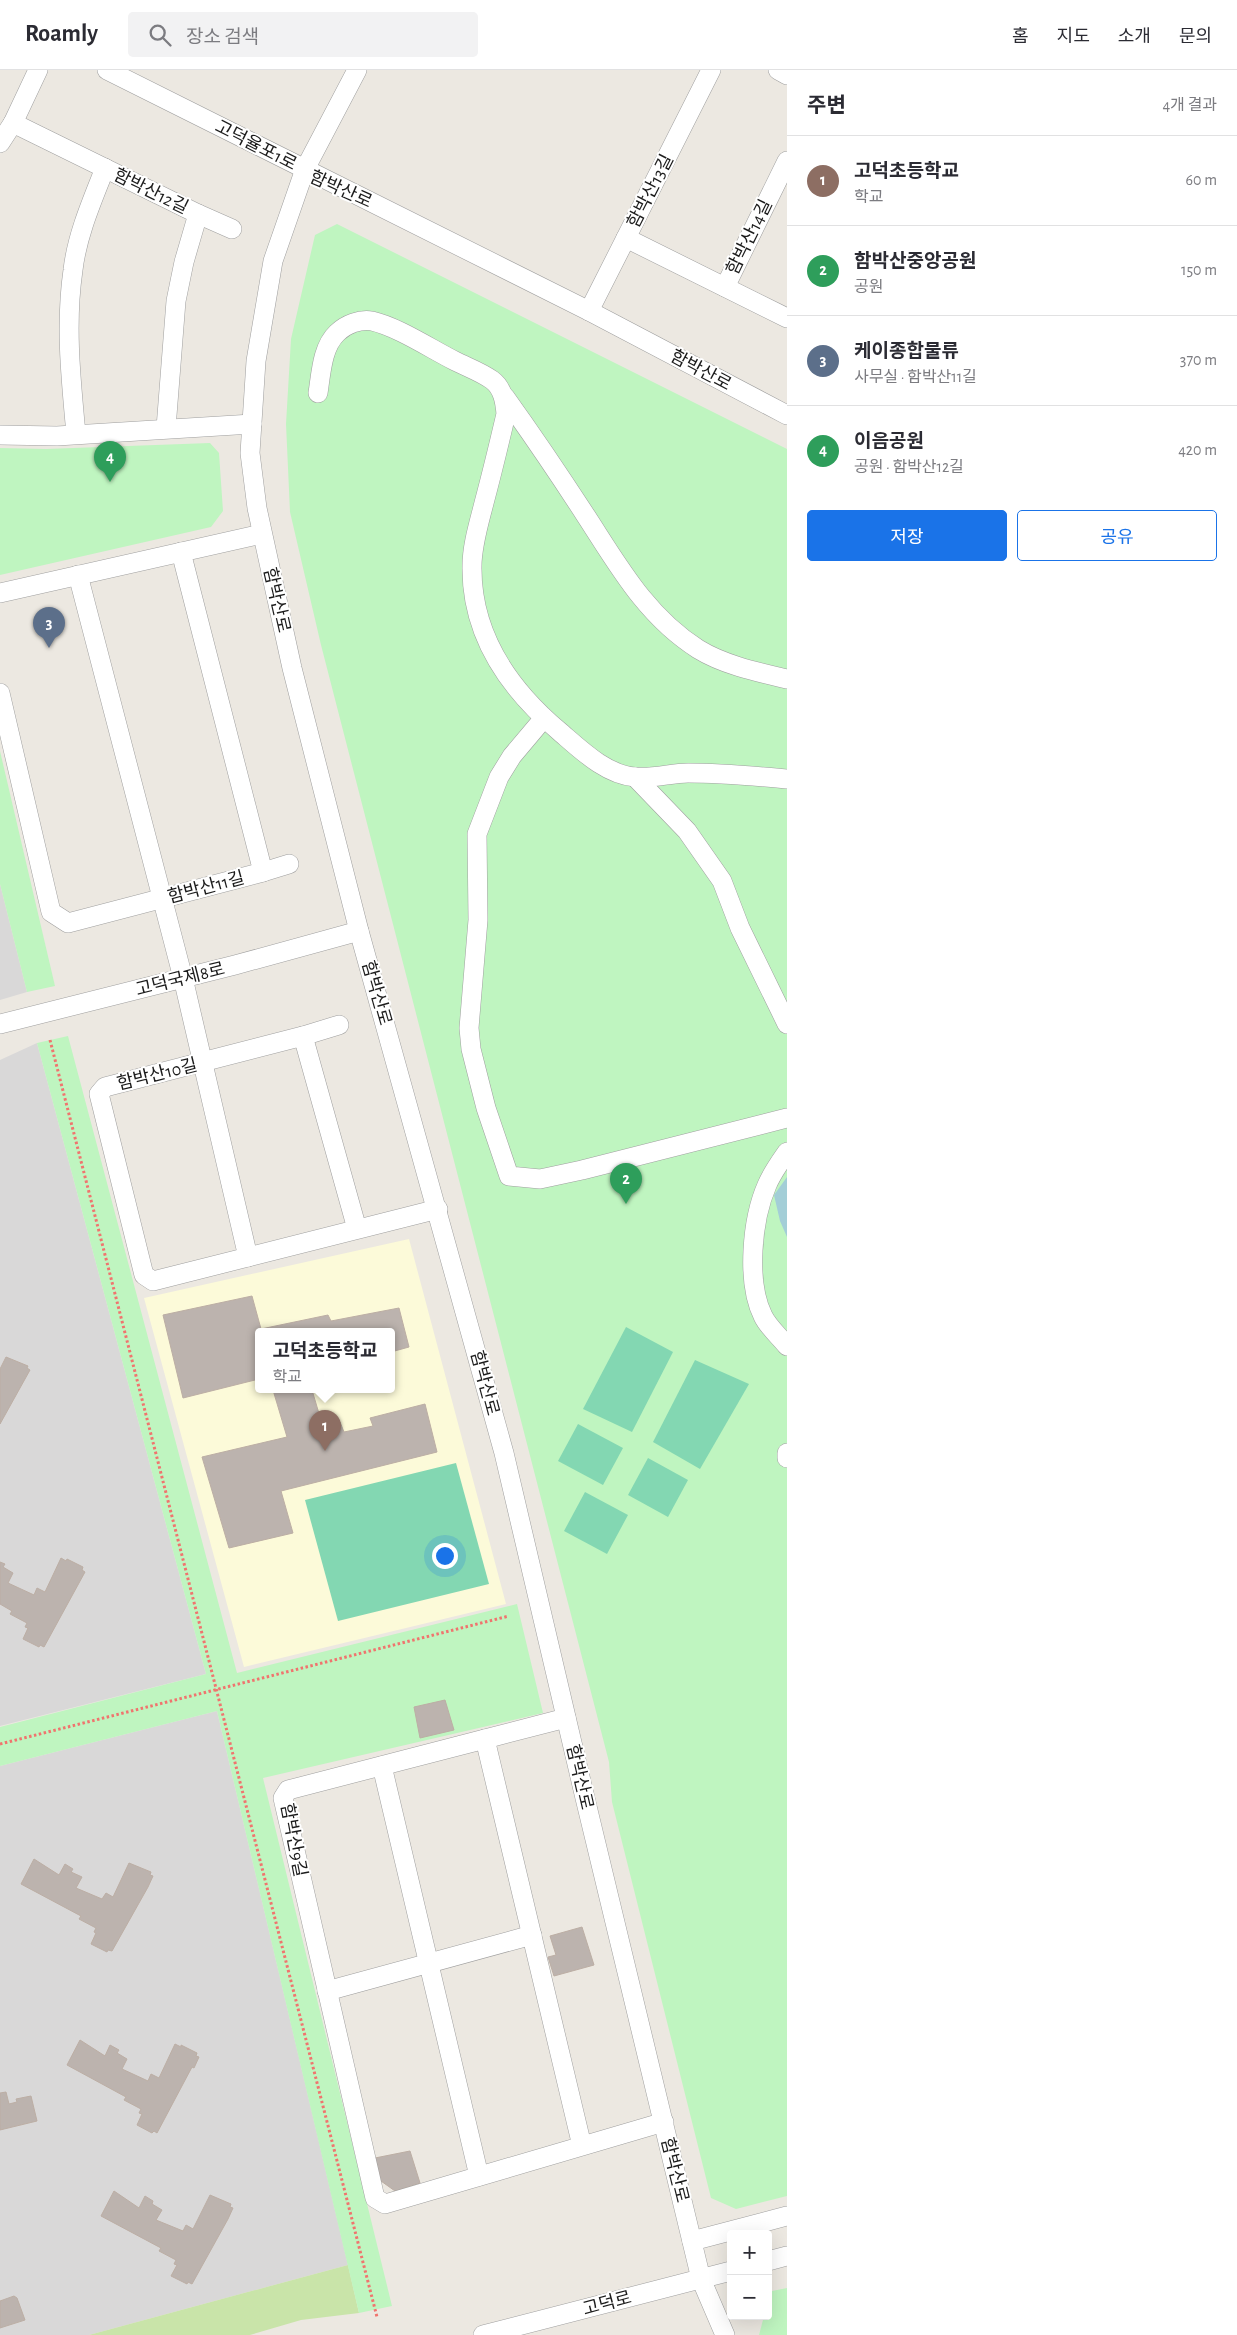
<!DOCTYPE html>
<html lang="ko">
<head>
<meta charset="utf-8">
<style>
	:root { --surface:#fff; --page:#f2f2f3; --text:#2b2b33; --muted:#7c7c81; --line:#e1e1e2; --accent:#1a73e8 }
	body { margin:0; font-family:"Alegreya Sans","Noto Sans KR",sans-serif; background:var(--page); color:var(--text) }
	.controls { position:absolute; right:15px; bottom:15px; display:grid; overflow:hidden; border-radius:5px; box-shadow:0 5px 20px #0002 }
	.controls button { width:45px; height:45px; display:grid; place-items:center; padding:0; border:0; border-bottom:1px solid var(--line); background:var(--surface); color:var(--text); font:25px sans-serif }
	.you { position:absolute; left:444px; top:1485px; width:18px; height:18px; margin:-12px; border:4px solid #fff; border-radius:50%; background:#1a73e8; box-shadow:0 0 0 8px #1a73e833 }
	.badge { display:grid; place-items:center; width:32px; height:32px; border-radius:50%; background:var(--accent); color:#fff; font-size:16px; font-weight:700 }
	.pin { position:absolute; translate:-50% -41px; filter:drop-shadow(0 1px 2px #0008) }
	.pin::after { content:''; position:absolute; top:26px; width:18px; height:15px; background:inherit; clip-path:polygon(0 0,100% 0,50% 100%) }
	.popup { position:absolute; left:255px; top:1258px; width:140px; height:65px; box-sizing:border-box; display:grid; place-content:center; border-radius:5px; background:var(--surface); filter:drop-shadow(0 1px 4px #0005); font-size:16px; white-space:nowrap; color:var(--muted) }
	.popup b { font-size:19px; color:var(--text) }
	.popup::after { content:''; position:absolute; left:50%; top:100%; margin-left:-10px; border:10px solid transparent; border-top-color:var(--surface) }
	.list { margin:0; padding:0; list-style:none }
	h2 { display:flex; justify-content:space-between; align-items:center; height:65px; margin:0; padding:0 20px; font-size:21px }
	h2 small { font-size:16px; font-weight:400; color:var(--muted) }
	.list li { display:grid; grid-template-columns:32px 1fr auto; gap:15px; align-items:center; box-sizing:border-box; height:90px; padding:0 20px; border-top:1px solid var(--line) }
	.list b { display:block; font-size:19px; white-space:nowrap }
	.list p { margin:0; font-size:16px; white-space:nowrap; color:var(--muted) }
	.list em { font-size:16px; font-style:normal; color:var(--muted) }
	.actions { display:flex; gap:10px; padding:15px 20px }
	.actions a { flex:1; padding:11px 0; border:1px solid var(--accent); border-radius:5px; text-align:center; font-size:18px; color:var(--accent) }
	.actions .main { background:var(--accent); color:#fff }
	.icon { flex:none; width:28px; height:28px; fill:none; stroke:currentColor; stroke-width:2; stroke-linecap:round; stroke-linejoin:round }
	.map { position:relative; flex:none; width:787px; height:2265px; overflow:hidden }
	header { display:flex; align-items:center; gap:30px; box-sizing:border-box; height:70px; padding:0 25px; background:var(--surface); border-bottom:1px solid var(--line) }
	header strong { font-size:24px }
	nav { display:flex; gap:28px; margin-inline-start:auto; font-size:18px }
	.search { width:350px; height:45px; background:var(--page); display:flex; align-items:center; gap:12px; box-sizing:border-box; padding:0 18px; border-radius:5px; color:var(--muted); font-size:19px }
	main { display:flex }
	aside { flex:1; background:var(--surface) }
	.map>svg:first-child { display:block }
	.residential { fill:#d9d8d8 }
	.education { fill:#fcfad9; fill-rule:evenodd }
	.grass { fill:#c9e4a9 }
	.park { fill:#bff5c0 }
	.pitch { fill:#83d7b2 }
	.water { fill:#a3ced7 }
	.building { fill:#bcb3ae; stroke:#bcaea4 }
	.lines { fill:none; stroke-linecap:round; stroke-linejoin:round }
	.minor-casing { stroke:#9f9f9f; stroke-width:20 }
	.path { stroke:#f0746e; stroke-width:3; stroke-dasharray:2.5 2.5; stroke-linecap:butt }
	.minor { stroke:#fff; stroke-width:19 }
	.labels { text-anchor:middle; stroke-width:4; stroke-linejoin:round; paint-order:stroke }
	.street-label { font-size:18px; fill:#1b1b1b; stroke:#fff }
</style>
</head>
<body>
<header>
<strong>Roamly</strong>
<div class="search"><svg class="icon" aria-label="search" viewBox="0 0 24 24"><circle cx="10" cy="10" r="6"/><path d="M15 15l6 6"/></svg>장소 검색</div>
<nav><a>홈</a><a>지도</a><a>소개</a><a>문의</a></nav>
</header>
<main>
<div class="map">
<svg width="787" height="2265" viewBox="0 0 787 2265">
	<rect width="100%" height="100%" fill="#ece8e1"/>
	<!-- residential -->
	<g class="residential">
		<polygon points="0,814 27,922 0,930"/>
		<polygon points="37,973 206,1604 0,1656 0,990"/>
		<polygon points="217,1641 348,2195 89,2265 0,2265 0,1696"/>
	</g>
	<!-- education -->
	<path class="education" d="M409,1169l97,365 -262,63 -100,-369zM259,1262h132v58h-132z"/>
	<!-- grass -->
	<polygon class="grass" points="348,2195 359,2243 301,2250 250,2265 89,2265"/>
	<!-- park -->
	<g class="park">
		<polygon points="337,154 787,379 787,2126 736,2139 711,2128 612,1732 609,1692 321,575 290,442 286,354 291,269 315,165"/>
		<polygon points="210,373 219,383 223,441 211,457 0,505 0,378 46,379"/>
		<polygon points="0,681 55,916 27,922 0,814"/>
		<polygon points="68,966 237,1603 517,1534 543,1643 263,1708 392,2236 359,2243 217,1641 0,1696 0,1657 206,1604 37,973"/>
		<polygon points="787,2218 787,2265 759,2265 764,2246 768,2246 768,2233 772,2221"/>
	</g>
	<!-- pitch -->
	<g class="pitch">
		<polygon points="626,1257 673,1282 632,1362 583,1339"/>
		<polygon points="695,1290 749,1314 700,1399 653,1372"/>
		<polygon points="578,1354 623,1378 603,1415 558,1391"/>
		<polygon points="648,1388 688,1410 668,1447 628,1425"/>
		<polygon points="456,1393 489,1514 338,1551 305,1430"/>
		<polygon points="585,1422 628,1445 607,1484 564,1461"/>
	</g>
	<!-- water -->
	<polygon class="water" points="787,1107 787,1167 780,1151 774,1125"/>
	<!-- building -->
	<g class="building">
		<polygon points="252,1226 261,1259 328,1245 331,1251 399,1238 409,1277 391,1282 391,1262 259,1262 259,1309 183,1328 163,1245"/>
		<polygon points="6,1287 28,1296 27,1298 30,1300 0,1354 0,1299"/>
		<polygon points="273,1320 312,1320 323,1357 340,1352 344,1362 373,1356 370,1348 425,1334 437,1382 281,1421 293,1463 229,1478 202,1387 287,1367"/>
		<polygon points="61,1488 66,1491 67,1489 83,1497 82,1500 85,1502 44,1577 40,1575 39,1577 23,1569 28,1558 25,1557 27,1553 10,1544 12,1541 0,1534 0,1492 5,1494 3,1497 13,1503 8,1513 34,1525 37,1518 45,1522"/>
		<polygon points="445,1630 454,1660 420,1668 414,1637"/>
		<polygon points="34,1789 59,1805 65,1794 73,1799 71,1802 82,1807 76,1818 102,1829 106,1823 113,1827 129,1793 151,1802 150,1805 153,1806 148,1817 112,1881 108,1880 107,1882 91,1874 96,1863 94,1862 96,1858 79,1849 81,1846 21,1814"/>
		<polygon points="582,1857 594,1895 554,1906 548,1887 556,1885 550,1866"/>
		<polygon points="80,1970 105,1986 110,1975 119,1980 117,1983 127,1989 122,1999 148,2011 151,2004 159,2008 175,1974 181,1977 181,1975 197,1983 196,1986 199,1987 194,1998 192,1997 157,2063 154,2061 152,2063 137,2055 142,2044 139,2043 141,2039 124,2030 126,2027 67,1995"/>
		<polygon points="6,2022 9,2034 17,2032 16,2029 31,2026 37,2051 0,2060 0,2023"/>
		<polygon points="410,2081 420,2113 395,2121 381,2111 375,2088"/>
		<polygon points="114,2121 139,2138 145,2126 153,2131 152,2134 162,2140 156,2150 183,2161 186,2155 193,2159 210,2125 231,2134 230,2137 233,2138 228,2149 192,2214 188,2212 187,2214 171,2206 177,2195 174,2194 176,2190 159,2181 161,2178 101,2146"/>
		<polygon points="14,2226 17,2228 25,2250 0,2258 0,2231"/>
	</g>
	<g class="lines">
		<defs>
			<g id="minor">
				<polyline points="107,0 589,241 787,345"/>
				<polyline points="357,0 305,99 273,191 256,291 250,383 257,438 292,598 359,861 504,1383 585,1728 701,2209 725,2265"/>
				<polyline points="778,0 787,5"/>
				<polyline points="13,53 38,0"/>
				<polyline points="0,73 13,53 198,144 184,192 176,231 166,358"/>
				<polyline points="198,144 232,159"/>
				<polyline points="626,168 787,248"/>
				<polyline points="725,217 787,91"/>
				<polyline points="589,241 711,0"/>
				<path d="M318,323c3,-19 4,-46 19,-60 9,-9 23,-14 35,-12 26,6 59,28 83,40 12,6 26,11 37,19 11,8 13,22 14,34 -7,30 -14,59 -22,89 -5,20 -12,42 -12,63 -1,68 36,122 87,165 21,18 47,44 76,46 18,2 36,-4 53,-4 33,0 67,3 99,6"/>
				<path d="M505,327c28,39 55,79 81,119 32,49 60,100 112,133 26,16 59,23 89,30"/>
				<path d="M76,364c-5,-54 -11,-109 -3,-164 4,-35 19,-69 32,-102"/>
				<polyline points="0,365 57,366 252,354"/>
				<polyline points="78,505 183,908 248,1187"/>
				<polyline points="0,523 262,464"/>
				<polyline points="0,623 51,842 68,853 263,802 181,482"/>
				<polyline points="544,648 512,686 499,707 477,764 478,850 469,958 471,979 486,1038 509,1106 540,1109 582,1100 787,1048"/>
				<polyline points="635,707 687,761 722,811 740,858 787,954"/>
				<polyline points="263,802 289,794"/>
				<polyline points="0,954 235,895 359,861"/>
				<polyline points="303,966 339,955"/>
				<path d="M787,1082c-7,10 -15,21 -20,33 -15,34 -21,97 -4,131 5,11 17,21 24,30"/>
				<polyline points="357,1159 303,966 105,1017 99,1024 144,1205 153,1211 438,1139"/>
				<polyline points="787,1383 787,1388"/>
				<polyline points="485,1669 566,1648"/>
				<polyline points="382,1696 479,2106"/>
				<polyline points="327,1921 532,1865"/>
				<polyline points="582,2076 485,1669 288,1720 283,1728 375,2128 385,2134 664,2052"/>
				<polyline points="692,2171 787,2146"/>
				<polyline points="768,2191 787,2186"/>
				<polyline points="483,2265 731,2201"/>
			</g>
		</defs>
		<!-- minor casing -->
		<use href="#minor" class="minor-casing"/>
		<!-- path -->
		<g class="path">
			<polyline points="50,970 377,2247"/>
			<polyline points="0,1674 509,1546"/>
		</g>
		<!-- minor -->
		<use href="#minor" class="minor"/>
	</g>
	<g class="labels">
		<!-- street labels -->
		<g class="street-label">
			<text transform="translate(256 75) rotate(27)" y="6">고덕율포1로</text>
			<text transform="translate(341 119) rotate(24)" y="6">함박산로</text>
			<text transform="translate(151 121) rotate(26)" y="6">함박산12길</text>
			<text transform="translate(650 121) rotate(-63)" y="6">함박산13길</text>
			<text transform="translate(749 167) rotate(-64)" y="6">함박산14길</text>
			<text transform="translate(701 300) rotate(28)" y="6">함박산로</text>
			<text transform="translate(277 530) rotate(77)" y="6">함박산로</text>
			<text transform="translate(206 817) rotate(-15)" y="6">함박산11길</text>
			<text transform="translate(180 909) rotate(-14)" y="6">고덕국제8로</text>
			<text transform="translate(377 923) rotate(74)" y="6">함박산로</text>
			<text transform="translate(157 1004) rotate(-14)" y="6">함박산10길</text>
			<text transform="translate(485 1313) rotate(75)" y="6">함박산로</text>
			<text transform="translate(580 1707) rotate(77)" y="6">함박산로</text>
			<text transform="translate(294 1770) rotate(79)" y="6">함박산9길</text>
			<text transform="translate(675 2100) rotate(76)" y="6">함박산로</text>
			<text transform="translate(607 2233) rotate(-15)" y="6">고덕로</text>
		</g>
	</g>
</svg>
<div class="controls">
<button>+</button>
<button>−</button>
</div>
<div class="you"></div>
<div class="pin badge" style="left:325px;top:1381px;background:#8d6e63">1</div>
<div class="popup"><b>고덕초등학교</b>학교</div>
<div class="pin badge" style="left:626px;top:1134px;background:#2e9e5b">2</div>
<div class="pin badge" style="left:49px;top:578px;background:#5c6f8a">3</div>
<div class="pin badge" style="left:110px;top:412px;background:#2e9e5b">4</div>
</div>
<aside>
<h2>주변<small>4개 결과</small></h2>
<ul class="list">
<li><span class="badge" style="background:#8d6e63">1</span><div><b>고덕초등학교</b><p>학교</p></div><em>60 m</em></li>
<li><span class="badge" style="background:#2e9e5b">2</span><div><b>함박산중앙공원</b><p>공원</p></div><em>150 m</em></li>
<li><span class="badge" style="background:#5c6f8a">3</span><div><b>케이종합물류</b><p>사무실 · 함박산11길</p></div><em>370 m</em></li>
<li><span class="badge" style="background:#2e9e5b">4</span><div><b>이음공원</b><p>공원 · 함박산12길</p></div><em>420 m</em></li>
</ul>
<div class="actions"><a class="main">저장</a><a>공유</a></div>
</aside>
</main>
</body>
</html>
